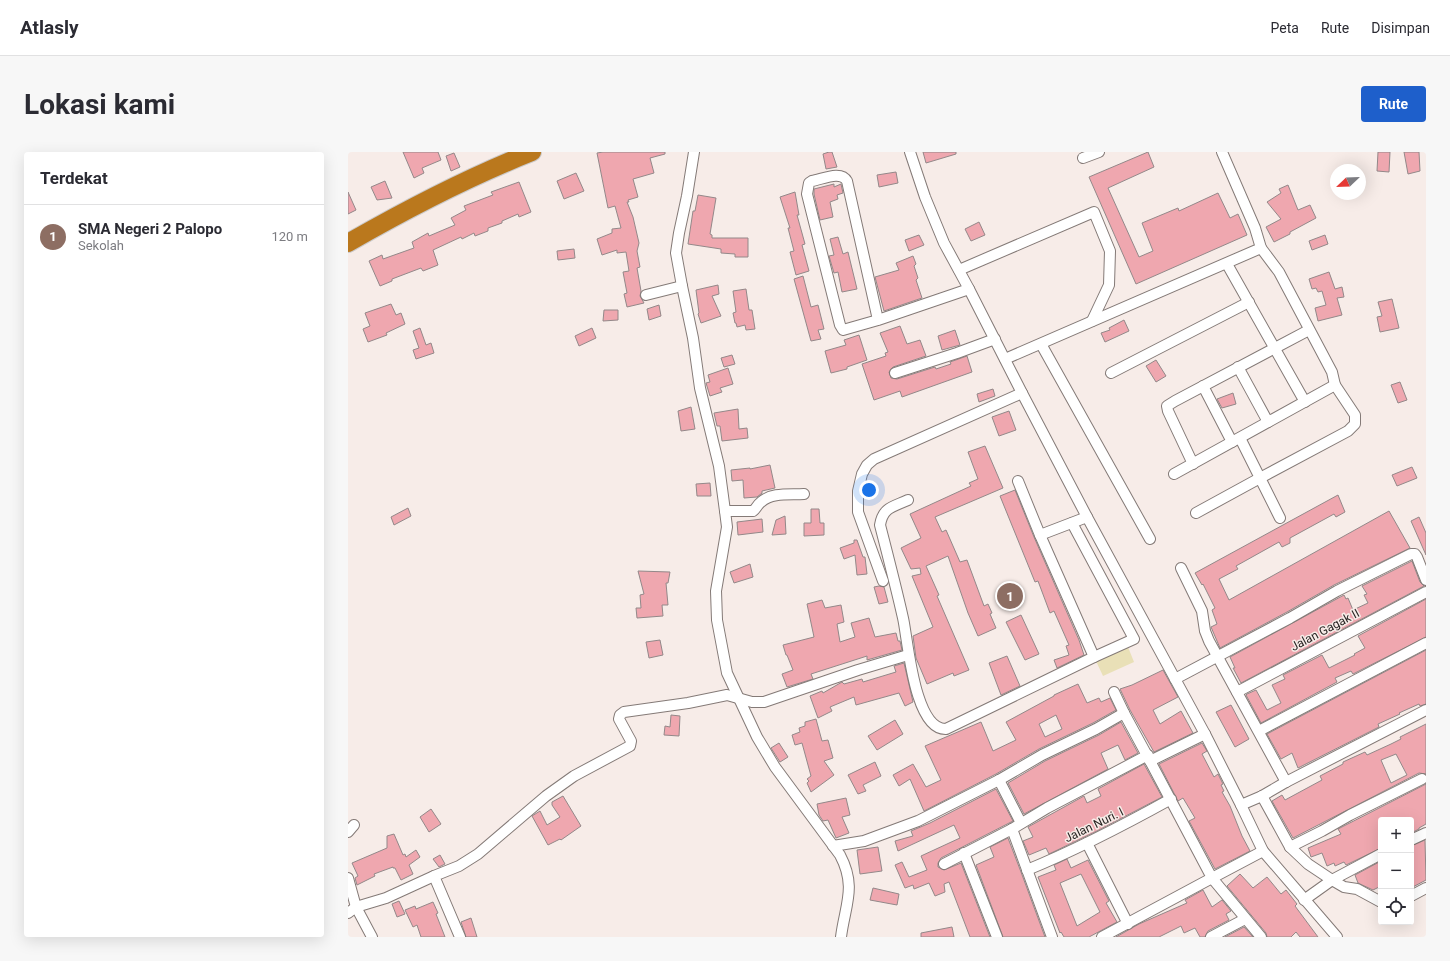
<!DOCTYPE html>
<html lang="id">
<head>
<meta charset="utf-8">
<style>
	:root { --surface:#fff; --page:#f7f7f7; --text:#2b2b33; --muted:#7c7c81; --line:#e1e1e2; --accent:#1e5fcb }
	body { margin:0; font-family:Roboto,sans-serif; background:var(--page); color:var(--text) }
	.controls { position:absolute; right:12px; bottom:12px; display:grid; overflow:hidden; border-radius:4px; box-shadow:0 4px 16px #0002 }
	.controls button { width:36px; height:36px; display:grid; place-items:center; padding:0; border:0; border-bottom:1px solid var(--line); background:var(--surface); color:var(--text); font:20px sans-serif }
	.compass { position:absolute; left:982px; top:12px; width:36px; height:36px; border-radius:50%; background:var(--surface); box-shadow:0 4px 16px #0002; rotate:247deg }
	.you { position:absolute; left:521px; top:338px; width:14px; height:14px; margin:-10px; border:3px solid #fff; border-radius:50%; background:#1a73e8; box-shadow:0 0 0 6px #1a73e833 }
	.badge { display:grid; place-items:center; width:26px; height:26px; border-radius:50%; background:var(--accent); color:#fff; font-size:13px; font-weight:700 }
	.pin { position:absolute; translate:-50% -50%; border:2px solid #fff; box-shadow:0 1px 4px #0006 }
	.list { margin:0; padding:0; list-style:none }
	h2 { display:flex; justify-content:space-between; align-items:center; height:52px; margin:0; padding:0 16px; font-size:17px }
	h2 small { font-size:13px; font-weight:400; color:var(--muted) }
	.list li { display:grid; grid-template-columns:26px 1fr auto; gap:12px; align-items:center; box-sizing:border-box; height:64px; padding:0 16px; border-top:1px solid var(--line) }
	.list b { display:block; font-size:15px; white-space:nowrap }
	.list p { margin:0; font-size:13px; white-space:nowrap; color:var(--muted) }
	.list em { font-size:13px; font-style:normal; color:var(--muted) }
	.icon { flex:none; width:22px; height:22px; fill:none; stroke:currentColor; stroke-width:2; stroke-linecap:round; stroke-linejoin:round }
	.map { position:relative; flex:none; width:1078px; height:785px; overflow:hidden; border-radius:4px }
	header { display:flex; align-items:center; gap:24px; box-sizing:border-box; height:56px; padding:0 20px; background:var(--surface); border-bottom:1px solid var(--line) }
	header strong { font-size:19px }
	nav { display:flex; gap:22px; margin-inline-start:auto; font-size:14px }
	.intro { display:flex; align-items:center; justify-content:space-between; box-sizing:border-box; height:96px; padding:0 24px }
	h1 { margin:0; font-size:28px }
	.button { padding:10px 18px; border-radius:4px; background:var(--accent); color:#fff; font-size:14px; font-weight:700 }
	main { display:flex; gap:24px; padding:0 24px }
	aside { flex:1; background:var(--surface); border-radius:4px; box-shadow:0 4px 16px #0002 }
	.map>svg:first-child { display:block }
	.green { fill:#e9e0b7 }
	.building { fill:#efa7af; stroke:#938889; fill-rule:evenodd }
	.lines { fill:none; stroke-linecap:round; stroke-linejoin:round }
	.street-casing { stroke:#847a77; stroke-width:12 }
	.highway-casing { stroke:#cbcaca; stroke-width:20 }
	.street { stroke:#fff; stroke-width:10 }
	.highway { stroke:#ba781d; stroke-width:18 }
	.labels { text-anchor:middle; stroke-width:3; stroke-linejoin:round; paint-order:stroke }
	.street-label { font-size:12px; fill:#272322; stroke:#f7ece8 }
</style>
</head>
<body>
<header>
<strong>Atlasly</strong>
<nav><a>Peta</a><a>Rute</a><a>Disimpan</a></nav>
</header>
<div class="intro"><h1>Lokasi kami</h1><a class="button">Rute</a></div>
<main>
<aside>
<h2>Terdekat<small></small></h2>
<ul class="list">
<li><span class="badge" style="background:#8d6e63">1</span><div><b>SMA Negeri 2 Palopo</b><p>Sekolah</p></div><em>120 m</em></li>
</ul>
</aside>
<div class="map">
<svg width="1078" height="785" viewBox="0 0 1078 785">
	<rect width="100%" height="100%" fill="#f7ece8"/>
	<!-- green -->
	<polygon class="green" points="780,495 786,510 755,524 748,509"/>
	<!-- building -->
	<g class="building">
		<polygon points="55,0 90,0 93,8 74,16 76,21 66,26"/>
		<polygon points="255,0 317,0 317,2 302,6 306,21 285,27 290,45 280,48 281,50 279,50 285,65 291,91 289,99 292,115 289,116 293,139 292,144 296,151 279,155 276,142 279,141 275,120 281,119 278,100 269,101 269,98 254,103 249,87 264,81 264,77 273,76 267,54 260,56 249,1"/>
		<polygon points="481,0 484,0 489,15 478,17 475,2"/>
		<polygon points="575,0 608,0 608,2 578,11"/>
		<polygon points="800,0 806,15 760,36 791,105 805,99 794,71 830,56 831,59 870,41 882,66 890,62 899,83 788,132 741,25"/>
		<polygon points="1030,0 1042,0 1041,20 1029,19"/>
		<polygon points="1056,0 1071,0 1072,19 1060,22"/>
		<polygon points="106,1 112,15 103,19 98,4"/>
		<polygon points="548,20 550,31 531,35 529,23"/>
		<polygon points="228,21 236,39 216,47 209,29"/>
		<polygon points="37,29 44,46 29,48 23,35"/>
		<polygon points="171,30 183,60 171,65 170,62 154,69 154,71 140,76 140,79 127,84 126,81 114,87 113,85 85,98 90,113 75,119 73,116 44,127 44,129 32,134 21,109 34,103 35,107 66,96 64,90 80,81 81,84 107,73 103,66 118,58 116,54 145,43 143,40"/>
		<polygon points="486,32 486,35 493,32 495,41 489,43 490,47 482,50 485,65 472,68 466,42 466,37"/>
		<polygon points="940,33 950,58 962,53 968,66 942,80 942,82 926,90 918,75 933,67 919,50 933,41 931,37"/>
		<polygon points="0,40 8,58 0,62"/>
		<polygon points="447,40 451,63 449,63 457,92 454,93 461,119 448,123 442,100 446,99 440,76 442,76 432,45"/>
		<polygon points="350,43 368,46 362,82 364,83 364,86 400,86 400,105 387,105 387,102 373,101 373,97 340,92 345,59 347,59"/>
		<polygon points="631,70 637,83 623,89 617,77"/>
		<polygon points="571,83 576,93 561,99 557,88"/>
		<polygon points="977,83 980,92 964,98 961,89"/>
		<polygon points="490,85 495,102 500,100 509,137 494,140 490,120 486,121 481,104 486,103 482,87"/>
		<polygon points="226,97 227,106 210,108 209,99"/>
		<polygon points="565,104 568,112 566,114 570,126 568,128 574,146 536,159 527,125 551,118 548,111"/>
		<polygon points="981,120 987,137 994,135 996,145 989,146 994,163 970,169 967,156 978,153 974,139 970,140 968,136 964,137 961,127"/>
		<polygon points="455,124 463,155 470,153 476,177 470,178 473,187 463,189 446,127"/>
		<polygon points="370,133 371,142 364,144 373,164 353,171 350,162 351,161 348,138"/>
		<polygon points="398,137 401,158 404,158 407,177 398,178 397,173 389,175 388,171 387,171 385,161 388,160 385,139"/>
		<polygon points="1044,147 1051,176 1032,180 1029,165 1034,164 1030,150"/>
		<polygon points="43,152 48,163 53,161 57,172 38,181 39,183 20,190 15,177 22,174 17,161"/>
		<polygon points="311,153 313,164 301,168 299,157"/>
		<polygon points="256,158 270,158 270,168 255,169"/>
		<polygon points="776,168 781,179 757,190 753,181 762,178 761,176"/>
		<polygon points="552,174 559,192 572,188 578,204 545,215 541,220 543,226 549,227 587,215 588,217 603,212 602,210 619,204 624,220 554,245 552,239 526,248 514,212 538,204 537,201 540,200 532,181"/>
		<polygon points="72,176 78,193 83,191 86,201 68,207 65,198 71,196 65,179"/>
		<polygon points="244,176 248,186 231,194 227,184"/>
		<polygon points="607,178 612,193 594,198 590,184"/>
		<polygon points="511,183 519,208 499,215 499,217 483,221 477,199 498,193 496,188"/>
		<polygon points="384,203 387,212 376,215 373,206"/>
		<polygon points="808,208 818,224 808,230 798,214"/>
		<polygon points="380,216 385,232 372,236 374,240 362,244 358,231 362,230 360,223"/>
		<polygon points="1052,230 1059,248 1050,251 1043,233"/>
		<polygon points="645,237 647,244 631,250 629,242"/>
		<polygon points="885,241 888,252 874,256 869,247"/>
		<polygon points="343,255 347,277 333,279 330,259"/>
		<polygon points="390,257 391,277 399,276 400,286 374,289 372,274 369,274 366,261"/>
		<polygon points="661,259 668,278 651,284 644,265"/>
		<polygon points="637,294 655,336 587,365 594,380 598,378 612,410 619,408 636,454 640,452 644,461 642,462 648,476 630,484 620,461 600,404 578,414 591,443 589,444 621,518 606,524 605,521 579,532 568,506 565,484 585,475 564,424 573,422 572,416 563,417 553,396 573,386 562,362 623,334 621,331 630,327 620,300"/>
		<polygon points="422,313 427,336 414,339 414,341 409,345 396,346 395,328 384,329 383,318 402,316 402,317"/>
		<polygon points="1064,315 1069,326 1049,334 1044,323"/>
		<polygon points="362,331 363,344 349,344 348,332"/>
		<polygon points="667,338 686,385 731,488 736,503 709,516 706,508 721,503 718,494 721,493 706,459 702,461 690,429 687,430 652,344"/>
		<polygon points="990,343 997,360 988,365 986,362 942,386 942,391 934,395 931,390 888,414 890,417 871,427 881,448 1041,359 1062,396 986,433 939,460 872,496 863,475 869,472 864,458 867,456 855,432 854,433 847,421"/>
		<polygon points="60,356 63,364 46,373 43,365"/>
		<polygon points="463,357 471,357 472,371 476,371 476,383 456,384 456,371 463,371"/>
		<polygon points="437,364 438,382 424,383 428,368"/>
		<polygon points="1071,365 1078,381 1078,403 1063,369"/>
		<polygon points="414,367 415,380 390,383 389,370"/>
		<polygon points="506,388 509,388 515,405 517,405 519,422 509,423 507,403 496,407 492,396 506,391"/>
		<polygon points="1064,409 1072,430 1076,434 893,531 885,516 887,516 882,505 996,443 998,447 1000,446 1005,458 1020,451 1016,443 1019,442 1014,434"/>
		<polygon points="402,412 405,425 386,431 382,420"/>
		<polygon points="290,419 322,420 320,431 318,431 320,453 314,453 315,464 289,466 288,456 293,456 292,443 296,442"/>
		<polygon points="531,434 536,435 540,450 531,452 526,435"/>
		<polygon points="1078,447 1078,485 1005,522 1003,519 987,526 989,530 913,571 898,543 899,542 908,538 919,558 933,551 924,533 937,527 935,523 974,503 981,516 1007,503 1006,502 1017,496 1010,484"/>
		<polygon points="474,448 477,456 493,453 496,470 489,472 492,490 507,485 503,471 521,466 527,485 548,481 550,489 552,489 554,498 519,508 519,504 463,522 465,527 439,535 434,522 445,518 439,503 438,503 435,493 466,485 459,452"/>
		<polygon points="673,463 691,502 677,508 658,470"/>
		<polygon points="312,488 315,503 301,506 298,490"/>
		<polygon points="1078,498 1078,552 1072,554 1071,552 1051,561 1052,562 1030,572 1031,575 950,616 944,601 933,607 919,582"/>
		<polygon points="659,504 672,534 653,543 641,511"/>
		<polygon points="556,511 565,550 557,554 551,541 508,553 506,545 482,555 484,559 470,566 462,544 474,539 475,541 494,530 496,532 514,527 515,530 548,520 546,514"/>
		<polygon points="815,518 830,545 805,558 812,572 833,559 845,581 806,600 782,558 772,537 784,533"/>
		<path d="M730,532l9,19 12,-5 2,4 9,-4 6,12 -23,13 -54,26 -43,25 -72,37 -14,-32 -11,7 -6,-11 20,-11 13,23 15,-7 -16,-34 56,-24 12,29 23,-11 -10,-18 48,-26v-1zM708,563l6,14 -17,8 -6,-13z"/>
		<polygon points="883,553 901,587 887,595 868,560"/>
		<polygon points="323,563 332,564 331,584 316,583 317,574 322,575"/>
		<polygon points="468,567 474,589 480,588 485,606 476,609 486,623 463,640 459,631 461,629 459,627 463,624 454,591 447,593 444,583 452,580 451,576 457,574 457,570"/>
		<polygon points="547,568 555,582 529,598 520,584"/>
		<polygon points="773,570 790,601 777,608 770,593 753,601 760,617 676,662 660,631 697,609 751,583"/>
		<path d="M1078,572v50l-7,-1 -126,65 -21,-37 10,-6 3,5 37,-20 -2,-4 23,-12v-2l22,-10 2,3 24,-11 10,-5 -1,-2zM1048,602l11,21 -16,8 -10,-23z"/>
		<polygon points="431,591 440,605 432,610 423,596"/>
		<polygon points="854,591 859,599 854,602 866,625 870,622 875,632 873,633 876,639 874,640 882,654 894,684 902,699 867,717 841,669 847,666 835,646 830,649 811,612"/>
		<polygon points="527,610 533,624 515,633 518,639 510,642 500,623"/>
		<polygon points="796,612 814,645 749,679 701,702 698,696 681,703 675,689 685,685 680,675 736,644 739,651 753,644 750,637"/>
		<polygon points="1078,632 1078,672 1071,676 1071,677 1063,681 1063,668 1033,668 1033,696 998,713 996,710 987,714 986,711 979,714 974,701 963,705 960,696 993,682 990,677"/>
		<polygon points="648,637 665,669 593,706 590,711 590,715 596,718 613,711 642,785 622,785 601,730 596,732 597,740 587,744 581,731 566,737 565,733 557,736 547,713 554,710 561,725 579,718 573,704 612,686 606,673 550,699 547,689 565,684 563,679 582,671"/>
		<polygon points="215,644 233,674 213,688 212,687 200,693 184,664 192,659 199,673 212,665 204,653 204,650"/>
		<polygon points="498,646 502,663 494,665 501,681 488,686 480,668 475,669 471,663 469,652"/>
		<polygon points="83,657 93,672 81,680 72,665"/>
		<polygon points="46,682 55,703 57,702 58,705 68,698 72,705 61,713 65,722 53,728 47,716 45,716 45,715 26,722 27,724 9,733 7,726 10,724 4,711 39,696 39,684"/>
		<polygon points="660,686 673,720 697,785 655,785 628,713 646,705 642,695"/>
		<polygon points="1077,688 1078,728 1063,736 1063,694"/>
		<polygon points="530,695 534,719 512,722 509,698"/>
		<polygon points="92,703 97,712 91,715 85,707"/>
		<path d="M719,707l4,9 17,-8 21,41 -3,2 11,19 -28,15h-25l-3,-5 -1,1 -22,-56 18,-7 -2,-5zM733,722l19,38 -23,14 -17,-43z"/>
		<polygon points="1033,709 1033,734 1025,738 1010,731 1007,723"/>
		<polygon points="892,722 905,736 919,725 933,742 938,738 949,752 947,754 970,785 952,785 948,780 943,785 919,785 918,781 879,734"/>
		<polygon points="525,736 551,742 549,753 522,748"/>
		<polygon points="855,738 864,755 874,748 883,759 878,762 881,768 860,779 857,785 852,785 847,776 836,781 833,774 811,785 768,785 791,772 839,751 837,748"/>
		<polygon points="51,749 57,762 49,765 44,752"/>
		<polygon points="85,750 90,761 88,762 97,785 73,785 69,773 65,775 57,758 67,754 68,757"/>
		<polygon points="123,766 129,785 118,785 113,770"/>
		<polygon points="604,775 606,785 573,785 573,781"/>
		<polygon points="896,775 905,785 877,785"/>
	</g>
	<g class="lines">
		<defs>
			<g id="street">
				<path d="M346,0l-7,44 -8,37 -3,20 6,33 11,52 7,50 19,78 6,45 2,16 -11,64 1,29 10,53 30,64 18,30 65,88c17,32 5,50 1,82"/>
				<polyline points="562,0 577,45 596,91 621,137 674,241 739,365 857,582 893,653 915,699 989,785"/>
				<polyline points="735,6 751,0"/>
				<polyline points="913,96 931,120 984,220 987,233 1007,263 1007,272 1000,279 912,326 932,366"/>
				<polyline points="879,112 957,250"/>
				<polyline points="611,118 746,60 762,99 761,133 744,169"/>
				<polyline points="298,143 334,134"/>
				<path d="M530,168l-31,-139c-6,-11 -24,-2 -35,0l-3,2 -2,11 33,131 3,5 35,-10 91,-31"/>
				<polyline points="693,192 802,387"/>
				<polyline points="657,207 913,96 907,76 874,0"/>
				<polyline points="890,215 920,270"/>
				<polyline points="547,221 609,201 647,187"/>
				<polyline points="763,221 901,150"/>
				<polyline points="855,234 884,290"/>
				<polyline points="845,312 820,259 819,254 827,249 961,178"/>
				<polyline points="826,322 987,233"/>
				<polyline points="670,329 692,383 746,505"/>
				<path d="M560,348c-15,7 -25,7 -28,25 8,31 16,62 23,93 5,22 11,112 43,111l148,-72 40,-18 -62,-116"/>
				<path d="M377,359h28c3,-2 4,-6 8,-9 11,-10 29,-7 43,-8"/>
				<polyline points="848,361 912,326 892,286"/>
				<polyline points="692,383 739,365"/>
				<polyline points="833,416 854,459 857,479 861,489 938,630"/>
				<polyline points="535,429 510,360 510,339 514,322 519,313 526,307 674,241"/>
				<polyline points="827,527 942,466 989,439 1063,402 1067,402 1069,405 1078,428"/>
				<polyline points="766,540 776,561 802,609"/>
				<polyline points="889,540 1078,440"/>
				<polyline points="911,579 1078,491"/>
				<polyline points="651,628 673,671"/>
				<polyline points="914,644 942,695 974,679 1002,663 1074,627"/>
				<polyline points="893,653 914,644 938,630 1078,558"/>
				<polyline points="664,677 704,785"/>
				<polyline points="0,680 6,673"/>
				<polyline points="1063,688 1078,681"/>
				<polyline points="739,691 780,772"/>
				<polyline points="485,694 516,689 570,669 651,628 694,603 748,577 776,561"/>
				<polyline points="942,695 960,712 984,728 996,735 1009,737 1033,750"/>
				<polyline points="616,701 649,785"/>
				<polyline points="596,712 664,677 699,656 800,603"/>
				<path d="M679,718c49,-20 97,-45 144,-71"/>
				<polyline points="0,726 8,755 24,785"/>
				<polyline points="1063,744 1078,736"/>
				<polyline points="956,748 984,728 1033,702"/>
				<polyline points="0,761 8,755 38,746 86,724"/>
				<polyline points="112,785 86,724 111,714 130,702 198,644 226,624 282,594 283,589 271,567 272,563 276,560 340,551 379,543 404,550 416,550 510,518 560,503"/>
				<polyline points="754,785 864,726 802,609 857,582"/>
				<polyline points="863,785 897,767"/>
				<polyline points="913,785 864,726 915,699"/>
			</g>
			<path id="highway" d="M0,91c59,-34 121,-66 184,-91"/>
		</defs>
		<!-- street casing -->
		<use href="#street" class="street-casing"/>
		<!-- highway casing -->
		<use href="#highway" class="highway-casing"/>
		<!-- street -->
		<use href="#street" class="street"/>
		<!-- highway -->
		<use href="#highway" class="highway"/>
	</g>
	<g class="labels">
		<!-- street labels -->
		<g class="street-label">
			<text transform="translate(977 478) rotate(-28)" y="4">Jalan Gagak II</text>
			<text transform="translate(746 673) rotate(-26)" y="4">Jalan Nuri. I</text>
		</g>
	</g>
</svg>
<div class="controls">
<button>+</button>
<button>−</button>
<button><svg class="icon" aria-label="locate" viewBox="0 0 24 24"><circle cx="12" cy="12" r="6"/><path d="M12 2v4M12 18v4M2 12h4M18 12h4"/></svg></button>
</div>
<svg class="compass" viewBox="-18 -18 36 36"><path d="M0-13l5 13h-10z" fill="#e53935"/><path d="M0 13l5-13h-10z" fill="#7c7c81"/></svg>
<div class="you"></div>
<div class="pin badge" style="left:662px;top:444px;background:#8d6e63">1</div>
</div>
</main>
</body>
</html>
